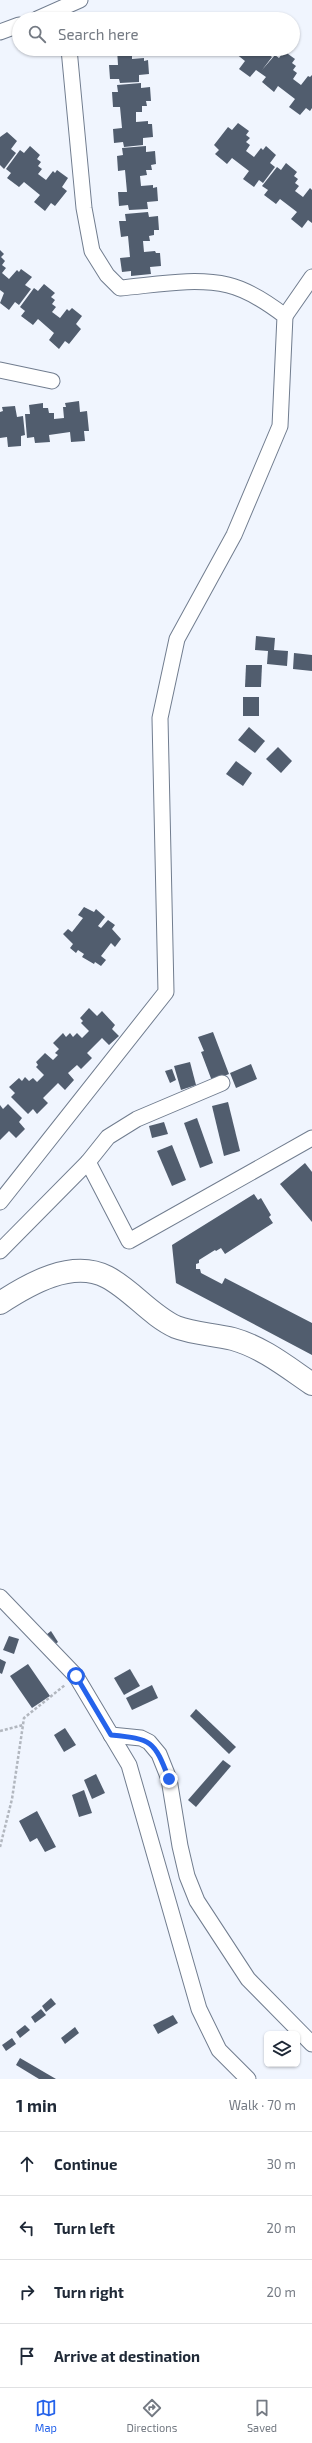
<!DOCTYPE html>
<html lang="en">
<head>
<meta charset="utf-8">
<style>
	:root { --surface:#fff; --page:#f6f6f7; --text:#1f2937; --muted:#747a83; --line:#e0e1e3; --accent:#2563eb }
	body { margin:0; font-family:"Exo 2",sans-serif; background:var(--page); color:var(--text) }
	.controls { position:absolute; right:12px; bottom:12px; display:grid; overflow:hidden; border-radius:6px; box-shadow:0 1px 3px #0004 }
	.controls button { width:36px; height:36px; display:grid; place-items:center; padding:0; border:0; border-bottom:1px solid var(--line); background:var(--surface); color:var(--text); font:20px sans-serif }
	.stop { position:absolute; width:12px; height:12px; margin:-9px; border:3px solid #2563eb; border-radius:50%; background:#fff }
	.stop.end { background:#2563eb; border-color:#fff; box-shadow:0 1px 4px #0008 }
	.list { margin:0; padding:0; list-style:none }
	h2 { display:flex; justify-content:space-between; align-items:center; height:52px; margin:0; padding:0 16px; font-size:17px }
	h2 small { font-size:13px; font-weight:400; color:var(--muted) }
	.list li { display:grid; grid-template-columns:26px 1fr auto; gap:12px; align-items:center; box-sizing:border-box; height:64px; padding:0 16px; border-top:1px solid var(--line) }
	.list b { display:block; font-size:15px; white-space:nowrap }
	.list em { font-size:13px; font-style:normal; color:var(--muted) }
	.icon { flex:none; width:22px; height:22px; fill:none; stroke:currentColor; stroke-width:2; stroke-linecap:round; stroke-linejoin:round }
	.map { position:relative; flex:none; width:312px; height:2079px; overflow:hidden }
	.search { position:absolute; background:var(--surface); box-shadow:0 1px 3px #0004; left:12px; right:12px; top:12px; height:44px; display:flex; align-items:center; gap:10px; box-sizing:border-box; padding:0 14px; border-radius:22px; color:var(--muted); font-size:15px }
	.sheet { height:308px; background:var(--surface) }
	nav { display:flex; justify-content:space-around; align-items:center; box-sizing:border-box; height:56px; border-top:1px solid var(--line); background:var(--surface); font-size:11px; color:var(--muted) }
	nav a { display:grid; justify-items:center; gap:2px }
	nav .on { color:var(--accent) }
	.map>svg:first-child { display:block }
	.building { fill:#515d6e }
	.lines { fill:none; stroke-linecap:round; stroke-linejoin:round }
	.street-casing { stroke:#717d8f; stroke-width:17 }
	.secondary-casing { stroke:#717d8f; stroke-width:24 }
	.path { stroke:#b2b7bf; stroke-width:2.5; stroke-dasharray:3 2; stroke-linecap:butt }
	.street { stroke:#fff; stroke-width:15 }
	.secondary { stroke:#fff; stroke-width:22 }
	.route { stroke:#2563eb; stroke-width:5 }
</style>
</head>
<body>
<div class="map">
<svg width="312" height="2079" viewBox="0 0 312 2079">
	<rect width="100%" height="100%" fill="#f0f5fe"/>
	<!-- building -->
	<g class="building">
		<polygon points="235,12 243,19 229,19"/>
		<polygon points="117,49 132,49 132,59 144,58 144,61 148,60 149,74 139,75 139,82 120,83 119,79 110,79 109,65 118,65"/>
		<polygon points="218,49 228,49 224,54"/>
		<polygon points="230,49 270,49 267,53 272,57 262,70 275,55 279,58 284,51 295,59 292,63 296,66 293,70 297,73 293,79 301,85 308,76 310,77 312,75 312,108 310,111 306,108 300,115 289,107 295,99 278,86 274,92 262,82 266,77 256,70 250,77 239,69 245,61"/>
		<polygon points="141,83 141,88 150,87 151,101 146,101 147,106 142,106 142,112 136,112 136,122 148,121 148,124 152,124 153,137 143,138 143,145 124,147 123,142 114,143 113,129 122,128 120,107 113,107 112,92 118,92 117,85"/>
		<polygon points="238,123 249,131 246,135 250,138 246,142 250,145 246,151 254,157 261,148 263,150 266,146 276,155 270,163 275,167 263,183 259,180 254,187 243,179 249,171 232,158 227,164 215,154 219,150 214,145 228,127 232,130"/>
		<polygon points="7,132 17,141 11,149 16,153 4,169 0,165 0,137"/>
		<polygon points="30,146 40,155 37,159 41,162 38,166 42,169 38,174 46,180 53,171 55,173 57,170 68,178 62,187 67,191 55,206 51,203 45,211 34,202 40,195 24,182 19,187 7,178 11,173 6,169 20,150 24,153"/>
		<polygon points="146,146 146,152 155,151 156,164 151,165 152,170 146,170 147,175 140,176 141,186 153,185 153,188 157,187 158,201 147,202 148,209 129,210 128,205 119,206 118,192 127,192 125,170 118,171 117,156 123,155 122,148"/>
		<polygon points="286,163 297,172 294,176 298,179 295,183 299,186 295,191 303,197 310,188 312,190 312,223 308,220 302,228 291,219 297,212 280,199 276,204 264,195 268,190 262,186 277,167 281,170"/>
		<polygon points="148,212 149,217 158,216 159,230 154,230 154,235 149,236 150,241 143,241 144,252 155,251 156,253 160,253 161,266 150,267 151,274 131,276 131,271 122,272 120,258 130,257 128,236 121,237 119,221 126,221 125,214"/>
		<polygon points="0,250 4,254 1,257 5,261 2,265 6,268 2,273 9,279 17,270 19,272 21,269 32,277 25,285 31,289 19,305 15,302 9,310 0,303 4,293 0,290"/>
		<polygon points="44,284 55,293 51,297 55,300 52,304 56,307 52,312 60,318 67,309 69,311 72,308 82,316 76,324 81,329 69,344 65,341 59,349 49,340 54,333 38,319 33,325 21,316 25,311 20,307 34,288 38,291"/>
		<polygon points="79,401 80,412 87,411 89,431 84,431 85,441 71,442 70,432 49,435 50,442 35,443 34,437 27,438 25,414 30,414 29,405 43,403 43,408 48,408 49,413 54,413 54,419 64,418 63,407 66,407 65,403"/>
		<polygon points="15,406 17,417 23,416 25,435 21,436 21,446 8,447 7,437 0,438 0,412 3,411 2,407"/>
		<polygon points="256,636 275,638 274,650 288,651 287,666 267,664 268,651 255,650"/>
		<polygon points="294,653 312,655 312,671 293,669"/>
		<polygon points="246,665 262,665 261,687 245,687"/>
		<rect x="243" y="697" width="16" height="19"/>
		<polygon points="249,727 265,741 255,753 238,740"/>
		<polygon points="278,747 292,761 281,773 266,759"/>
		<polygon points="236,761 252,773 243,786 226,774"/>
		<polygon points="84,907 94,912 96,909 105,917 98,926 101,928 108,920 115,925 112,929 121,939 115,947 111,943 101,956 106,960 101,966 95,962 94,964 82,957 84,954 78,950 76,953 70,948 73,944 63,934 68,929 72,932 83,918 78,915"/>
		<polygon points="89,1008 97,1016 102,1011 115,1025 112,1029 119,1036 109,1045 102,1038 87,1053 92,1058 81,1069 77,1065 68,1073 74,1080 65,1090 58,1083 43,1098 48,1103 37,1114 33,1109 28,1114 11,1097 15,1093 9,1087 19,1078 22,1081 25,1077 29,1081 33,1078 37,1082 44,1075 36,1067 38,1065 36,1062 45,1053 53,1060 58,1055 55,1053 59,1049 53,1043 63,1033 66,1037 70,1033 73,1037 77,1033 82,1038 89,1031 81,1023 83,1021 80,1018"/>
		<polygon points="213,1032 229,1074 212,1081 201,1052 204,1051 198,1037"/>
		<polygon points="190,1062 196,1085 181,1090 174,1066"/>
		<polygon points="251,1064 257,1079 236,1088 230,1073"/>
		<polygon points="172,1069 176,1080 170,1083 165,1071"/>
		<polygon points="228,1102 240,1151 224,1156 212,1106"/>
		<polygon points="8,1104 22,1118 19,1122 25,1129 16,1138 9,1131 0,1140 0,1105 3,1109"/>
		<polygon points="197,1118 213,1163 200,1168 184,1123"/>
		<polygon points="164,1122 168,1134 152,1138 149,1126"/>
		<polygon points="172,1145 186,1180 172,1186 157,1151"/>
		<polygon points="305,1163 312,1172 312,1222 280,1184"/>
		<polygon points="254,1194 258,1200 261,1198 271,1215 269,1217 273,1223 225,1254 221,1248 216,1251 215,1250 199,1260 199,1263 196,1264 196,1269 200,1269 201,1273 222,1284 225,1278 312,1323 312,1355 176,1283 172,1245"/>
		<polygon points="51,1631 58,1642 53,1646 46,1635"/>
		<polygon points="9,1636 19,1639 14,1654 3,1650"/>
		<polygon points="0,1659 6,1662 2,1674 0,1673"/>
		<polygon points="28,1664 50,1696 32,1708 10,1676"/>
		<polygon points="130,1669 140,1686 124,1695 114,1678"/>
		<polygon points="152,1685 158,1698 132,1710 126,1698"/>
		<polygon points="196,1709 236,1747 229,1754 190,1716"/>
		<polygon points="65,1728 76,1745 64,1752 54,1735"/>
		<polygon points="223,1760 231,1766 196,1807 188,1800"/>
		<polygon points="96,1774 105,1793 92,1799 84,1780"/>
		<polygon points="84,1790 92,1813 79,1817 72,1795"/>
		<polygon points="37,1811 56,1847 45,1852 37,1838 30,1842 19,1821"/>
		<polygon points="51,1998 56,2004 46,2012 42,2006"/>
		<polygon points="41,2009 46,2015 35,2023 31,2017"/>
		<polygon points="173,2015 178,2023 158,2034 153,2025"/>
		<polygon points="25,2025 30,2030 20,2038 16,2032"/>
		<polygon points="75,2027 79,2033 65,2044 61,2038"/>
		<polygon points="12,2038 16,2044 6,2051 2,2045"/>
		<polygon points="20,2058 56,2079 39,2079 16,2065"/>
	</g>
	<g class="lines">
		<defs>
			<g id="street">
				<polyline points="37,19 80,0"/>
				<polyline points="0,32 19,25"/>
				<polyline points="285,316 312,277"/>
				<polyline points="0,370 52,381"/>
				<polyline points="88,1162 108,1137 137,1119 222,1083"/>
				<path d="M0,1202l166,-210 -6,-274 17,-79 57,-104 46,-109 5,-110c-17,-13 -36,-26 -57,-31 -34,-8 -73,0 -108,3l-13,-13 -15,-24 -8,-43 -15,-159"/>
				<polyline points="0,1251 88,1162 129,1241 312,1138"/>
				<polyline points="0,1597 76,1676 129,1765 199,2009 219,2050 248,2079"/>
				<polyline points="111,1735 141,1738 149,1742 159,1754 169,1779 180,1846 187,1876 197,1901 248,1979 312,2044"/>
			</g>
			<path id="secondary" d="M0,1303c29,-19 72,-44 107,-26 25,13 43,38 69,50 18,7 38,7 57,12 29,8 54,28 79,45"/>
		</defs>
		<!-- street casing -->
		<use href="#street" class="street-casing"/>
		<!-- secondary casing -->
		<use href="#secondary" class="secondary-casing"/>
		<!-- path -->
		<g class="path">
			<polyline points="0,1731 23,1725"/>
			<polyline points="0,1847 12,1799 24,1718 65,1685"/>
		</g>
		<!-- street -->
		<use href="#street" class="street"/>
		<!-- secondary -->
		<use href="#secondary" class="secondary"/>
	</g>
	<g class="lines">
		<!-- route -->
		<path class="route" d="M76,1676l35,59c41,4 43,5 58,44"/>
	</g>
</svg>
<div class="controls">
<button><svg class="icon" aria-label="layers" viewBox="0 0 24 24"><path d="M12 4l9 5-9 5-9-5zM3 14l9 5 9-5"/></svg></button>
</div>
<div class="stop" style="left:76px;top:1676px"></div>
<div class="stop end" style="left:169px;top:1779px"></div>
<div class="search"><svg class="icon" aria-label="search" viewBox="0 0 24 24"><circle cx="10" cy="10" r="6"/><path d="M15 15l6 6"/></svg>Search here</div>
</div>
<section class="sheet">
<h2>1 min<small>Walk · 70 m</small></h2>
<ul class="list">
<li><svg class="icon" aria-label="ahead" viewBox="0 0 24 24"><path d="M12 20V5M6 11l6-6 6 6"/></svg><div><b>Continue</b></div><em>30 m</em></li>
<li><svg class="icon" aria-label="left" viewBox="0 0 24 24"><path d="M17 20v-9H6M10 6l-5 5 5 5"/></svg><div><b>Turn left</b></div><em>20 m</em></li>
<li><svg class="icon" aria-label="right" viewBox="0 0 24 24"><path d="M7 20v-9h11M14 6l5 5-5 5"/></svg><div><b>Turn right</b></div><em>20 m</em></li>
<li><svg class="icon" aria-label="arrive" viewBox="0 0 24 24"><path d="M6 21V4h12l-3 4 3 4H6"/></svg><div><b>Arrive at destination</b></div></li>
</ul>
</section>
<nav>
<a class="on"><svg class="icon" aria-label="map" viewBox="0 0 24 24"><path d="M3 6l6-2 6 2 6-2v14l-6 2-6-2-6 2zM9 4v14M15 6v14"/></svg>Map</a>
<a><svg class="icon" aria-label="directions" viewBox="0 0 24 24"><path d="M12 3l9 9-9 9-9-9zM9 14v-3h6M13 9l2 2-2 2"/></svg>Directions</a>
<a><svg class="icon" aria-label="saved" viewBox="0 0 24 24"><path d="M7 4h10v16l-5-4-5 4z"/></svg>Saved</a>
</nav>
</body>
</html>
